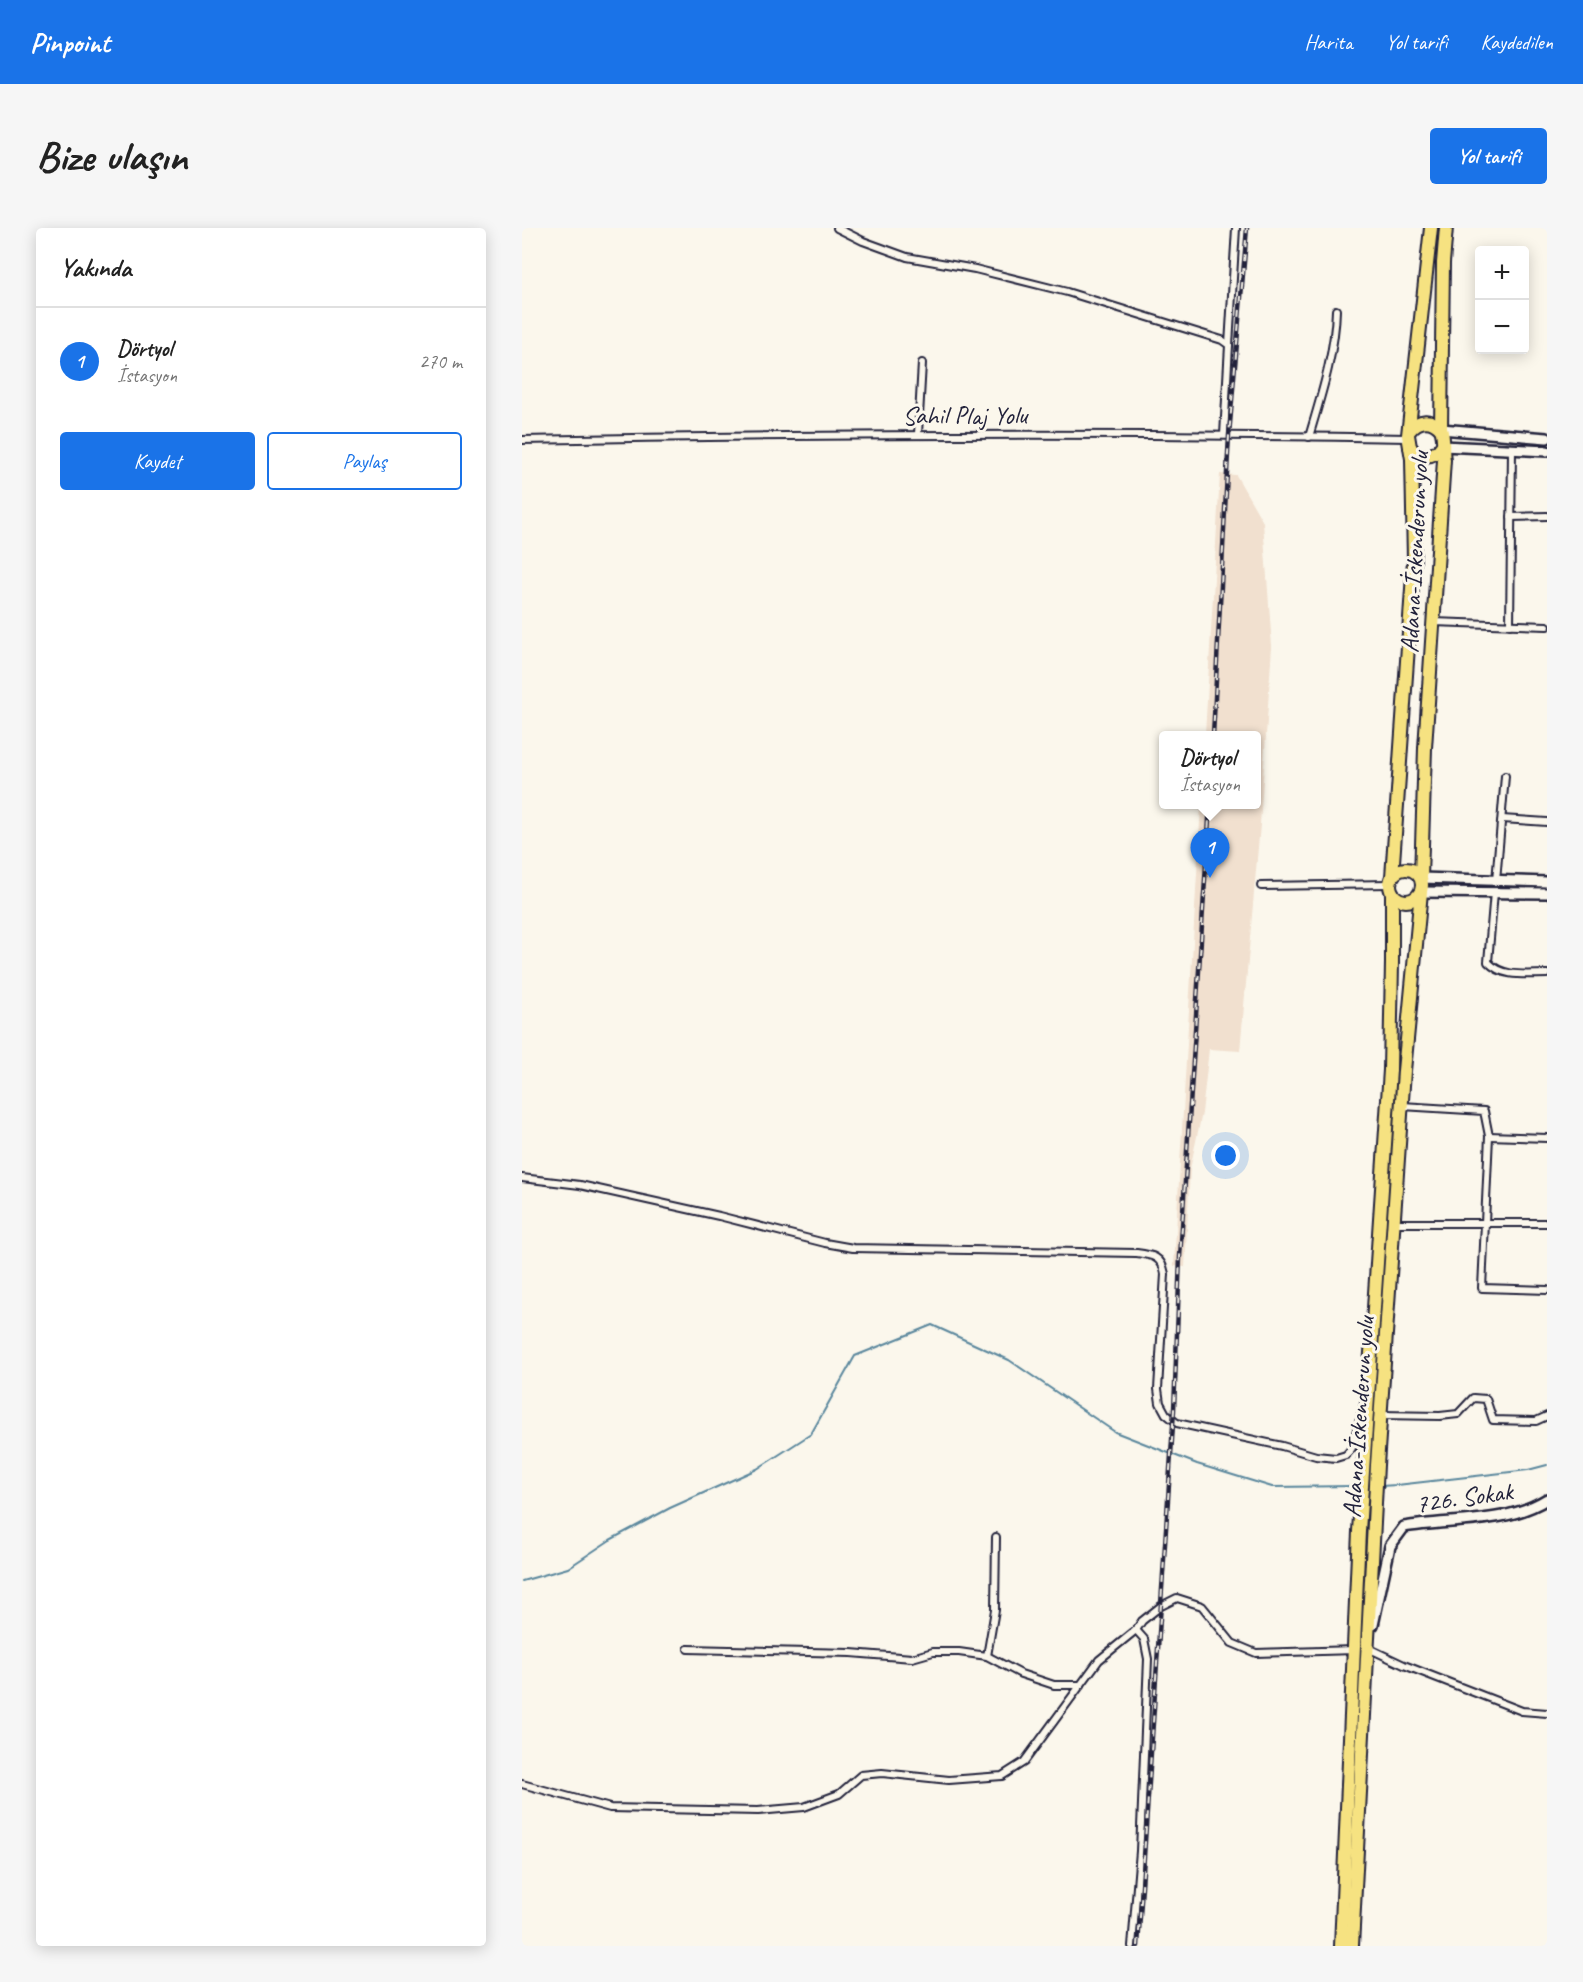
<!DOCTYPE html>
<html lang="tr">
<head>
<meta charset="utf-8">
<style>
	:root { --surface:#fff; --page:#f6f6f6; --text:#222; --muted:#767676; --line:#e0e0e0; --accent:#1a73e8 }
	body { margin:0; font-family:Caveat,sans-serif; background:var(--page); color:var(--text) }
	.controls { position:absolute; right:18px; top:18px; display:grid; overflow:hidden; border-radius:6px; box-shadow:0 3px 15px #0003 }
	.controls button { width:54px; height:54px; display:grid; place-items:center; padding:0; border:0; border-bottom:2px solid var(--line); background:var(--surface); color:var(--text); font:30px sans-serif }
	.you { position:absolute; left:704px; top:928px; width:21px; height:21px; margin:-15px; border:4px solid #fff; border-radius:50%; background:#1a73e8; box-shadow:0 0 0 9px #1a73e833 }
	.badge { display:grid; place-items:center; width:39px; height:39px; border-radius:50%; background:var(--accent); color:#fff; font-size:20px; font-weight:700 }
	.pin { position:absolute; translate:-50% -50px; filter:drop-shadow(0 2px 3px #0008) }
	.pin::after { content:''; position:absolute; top:32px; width:21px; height:18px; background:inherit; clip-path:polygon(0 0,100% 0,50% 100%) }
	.popup { position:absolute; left:637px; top:503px; width:102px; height:78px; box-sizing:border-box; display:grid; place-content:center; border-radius:6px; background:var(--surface); filter:drop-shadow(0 2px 4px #0005); font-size:20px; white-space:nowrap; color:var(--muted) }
	.popup b { font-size:22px; color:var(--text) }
	.popup::after { content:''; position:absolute; left:50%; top:100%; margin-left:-12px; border:12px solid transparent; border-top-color:var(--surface) }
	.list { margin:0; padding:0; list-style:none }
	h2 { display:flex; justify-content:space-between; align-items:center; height:78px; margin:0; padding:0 24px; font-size:26px }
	h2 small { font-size:20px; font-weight:400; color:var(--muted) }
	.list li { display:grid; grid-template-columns:39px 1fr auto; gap:18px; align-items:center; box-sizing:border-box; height:108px; padding:0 24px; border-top:2px solid var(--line) }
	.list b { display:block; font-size:22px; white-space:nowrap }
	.list p { margin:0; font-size:20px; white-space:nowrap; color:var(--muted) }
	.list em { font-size:20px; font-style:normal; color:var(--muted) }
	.actions { display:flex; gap:12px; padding:18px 24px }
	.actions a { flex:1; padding:14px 0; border:2px solid var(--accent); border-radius:6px; text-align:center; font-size:21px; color:var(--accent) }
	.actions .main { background:var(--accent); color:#fff }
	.map { position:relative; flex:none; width:1025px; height:1718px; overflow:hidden; border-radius:6px }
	header { display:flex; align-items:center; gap:36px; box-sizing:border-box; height:84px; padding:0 30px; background:var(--accent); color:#fff }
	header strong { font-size:28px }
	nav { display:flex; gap:33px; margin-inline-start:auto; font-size:21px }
	.intro { display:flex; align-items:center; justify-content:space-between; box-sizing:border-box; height:144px; padding:0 36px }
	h1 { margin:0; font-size:42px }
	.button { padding:15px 27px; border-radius:6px; background:var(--accent); color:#fff; font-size:21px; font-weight:700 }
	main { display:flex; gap:36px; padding:0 36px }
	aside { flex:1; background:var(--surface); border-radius:6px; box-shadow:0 3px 15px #0003 }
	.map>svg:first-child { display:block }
	.built { fill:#f1e0cf }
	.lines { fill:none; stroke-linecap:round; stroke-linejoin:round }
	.stream { stroke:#5a879d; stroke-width:2 }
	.street-casing { stroke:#22223b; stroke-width:10 }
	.secondary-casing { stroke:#22223b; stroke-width:14 }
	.highway-casing { stroke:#22223b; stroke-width:16 }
	.street { stroke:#fbf7ec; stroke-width:6 }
	.secondary { stroke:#fbf7ec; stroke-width:9 }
	.highway { stroke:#f6e281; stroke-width:12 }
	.rail-casing { stroke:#22223b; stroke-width:4.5 }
	.rail { stroke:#fbf7ec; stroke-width:2; stroke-dasharray:7; stroke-linecap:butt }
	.labels { text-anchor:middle; stroke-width:6; stroke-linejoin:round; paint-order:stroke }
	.street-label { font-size:26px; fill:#22223b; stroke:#fbf7ec }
</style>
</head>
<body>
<header>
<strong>Pinpoint</strong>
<nav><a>Harita</a><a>Yol tarifi</a><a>Kaydedilen</a></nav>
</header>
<div class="intro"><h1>Bize ulaşın</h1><a class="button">Yol tarifi</a></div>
<main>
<aside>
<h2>Yakında<small></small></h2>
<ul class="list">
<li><span class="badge">1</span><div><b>Dörtyol</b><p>İstasyon</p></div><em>270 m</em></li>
</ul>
<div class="actions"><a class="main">Kaydet</a><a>Paylaş</a></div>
</aside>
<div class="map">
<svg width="1025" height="1718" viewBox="0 0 1025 1718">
	<rect width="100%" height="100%" fill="#fbf7ec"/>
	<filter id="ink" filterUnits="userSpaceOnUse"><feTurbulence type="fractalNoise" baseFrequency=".0167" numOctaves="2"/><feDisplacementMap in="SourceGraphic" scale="12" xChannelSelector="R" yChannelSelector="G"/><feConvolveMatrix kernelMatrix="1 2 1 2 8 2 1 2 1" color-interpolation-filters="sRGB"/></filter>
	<g filter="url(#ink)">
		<!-- built -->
		<polygon class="built" points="698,246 714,247 741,294 750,418 738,597 718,823 687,821 680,885 668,941 663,1039 652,1038 679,577 734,576 734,508 683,507"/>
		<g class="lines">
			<!-- stream -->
			<g class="stream">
				<polyline points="858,1258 875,1257 1006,1242 1025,1237"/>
				<polyline points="0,1353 46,1340 88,1312 148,1280 235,1241 289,1206 333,1128 410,1097 487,1132 593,1204 675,1236 750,1259 835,1258"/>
			</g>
			<defs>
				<g id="street">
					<polyline points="315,0 341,13 385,29 453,41 545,64 700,112 707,117 702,207"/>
					<polyline points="707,117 714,0"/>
					<polyline points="396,206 400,135"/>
					<path d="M787,209c12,-41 26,-84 27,-127"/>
					<path d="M0,212c295,-6 591,-7 886,-2"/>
					<polyline points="989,289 1025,288"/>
					<polyline points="911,394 1025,398"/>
					<polyline points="988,397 990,222"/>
					<polyline points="980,591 1025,594"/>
					<polyline points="974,653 983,548"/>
					<polyline points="739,658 868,656"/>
					<path d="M972,664l-6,70c15,16 38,12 59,12"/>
					<polyline points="880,878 962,883 967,908 960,1060 1025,1062"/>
					<polyline points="967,908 1025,910"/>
					<path d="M0,950l58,7 139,31 106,27 28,5 283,5c16,2 26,3 29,21l-7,115 2,14 6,11 11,9 105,23 34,10 20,2 10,-3 6,-7 12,-44"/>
					<polyline points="872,995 1025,995"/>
					<polyline points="858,1187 918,1188 936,1186 951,1170 964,1171 971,1192 1014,1193 1025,1188"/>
					<polyline points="846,1420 882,1437 1000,1483 1025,1485"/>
					<polyline points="166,1421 329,1425 390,1430 411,1424 437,1424 465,1428 499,1446 532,1457 559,1457"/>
					<polyline points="465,1428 473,1382 474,1309"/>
					<polyline points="0,1556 88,1580 236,1583 282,1579 317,1566 339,1547 360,1545 427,1552 480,1548 502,1534 577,1432 614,1402 620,1393 639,1378 655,1370 680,1378 710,1415 734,1425 833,1422"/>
					<polyline points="610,1718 618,1623 626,1431 622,1411 614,1402"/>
				</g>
				<g id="secondary">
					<polyline points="919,201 1025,210"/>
					<polyline points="920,218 1025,223"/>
					<polyline points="899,650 1025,654"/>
					<polyline points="899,664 1025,665"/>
					<path d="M851,1397l17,-79 14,-19c47,-8 101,-2 143,-28"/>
				</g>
				<g id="highway">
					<path d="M888,202c9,-11 21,-12 31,-1"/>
					<path d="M888,219c9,12 23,12 32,-1"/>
					<circle cx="884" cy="657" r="16"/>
					<polyline points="870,649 892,332 890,231 886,207 909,0"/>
					<path d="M899,650l4,-130 19,-288c-2,-11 1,-21 -3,-31l2,-166 3,-35"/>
					<polyline points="819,1718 837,1303 868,842 870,735 870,664"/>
					<polyline points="830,1718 855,1237 882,843 899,664"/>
				</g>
			</defs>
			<!-- street casing -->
			<use href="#street" class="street-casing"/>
			<!-- secondary casing -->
			<use href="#secondary" class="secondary-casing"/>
			<!-- highway casing -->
			<use href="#highway" class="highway-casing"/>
			<!-- street -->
			<use href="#street" class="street"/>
			<!-- secondary -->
			<use href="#secondary" class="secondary"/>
			<!-- highway -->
			<use href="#highway" class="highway"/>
			<defs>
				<g id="rail">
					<polyline points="691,508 707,207 725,0"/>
					<polyline points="616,1718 652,1182 658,1029 688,576"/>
				</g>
			</defs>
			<!-- rail casing -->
			<use href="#rail" class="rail-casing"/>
			<!-- rail -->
			<use href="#rail" class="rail"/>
		</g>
	</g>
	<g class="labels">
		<!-- street labels -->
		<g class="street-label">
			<text x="443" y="196">Sahil Plaj Yolu</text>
			<text transform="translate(892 324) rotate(-87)" y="9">Adana-İskenderun yolu</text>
			<text transform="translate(836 1189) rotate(-86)" y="9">Adana-İskenderun yolu</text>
			<text transform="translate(942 1269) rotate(-8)" y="9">726. Sokak</text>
		</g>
	</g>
</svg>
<div class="controls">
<button>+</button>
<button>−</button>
</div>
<div class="you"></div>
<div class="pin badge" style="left:688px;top:650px">1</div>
<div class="popup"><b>Dörtyol</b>İstasyon</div>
</div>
</main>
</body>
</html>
